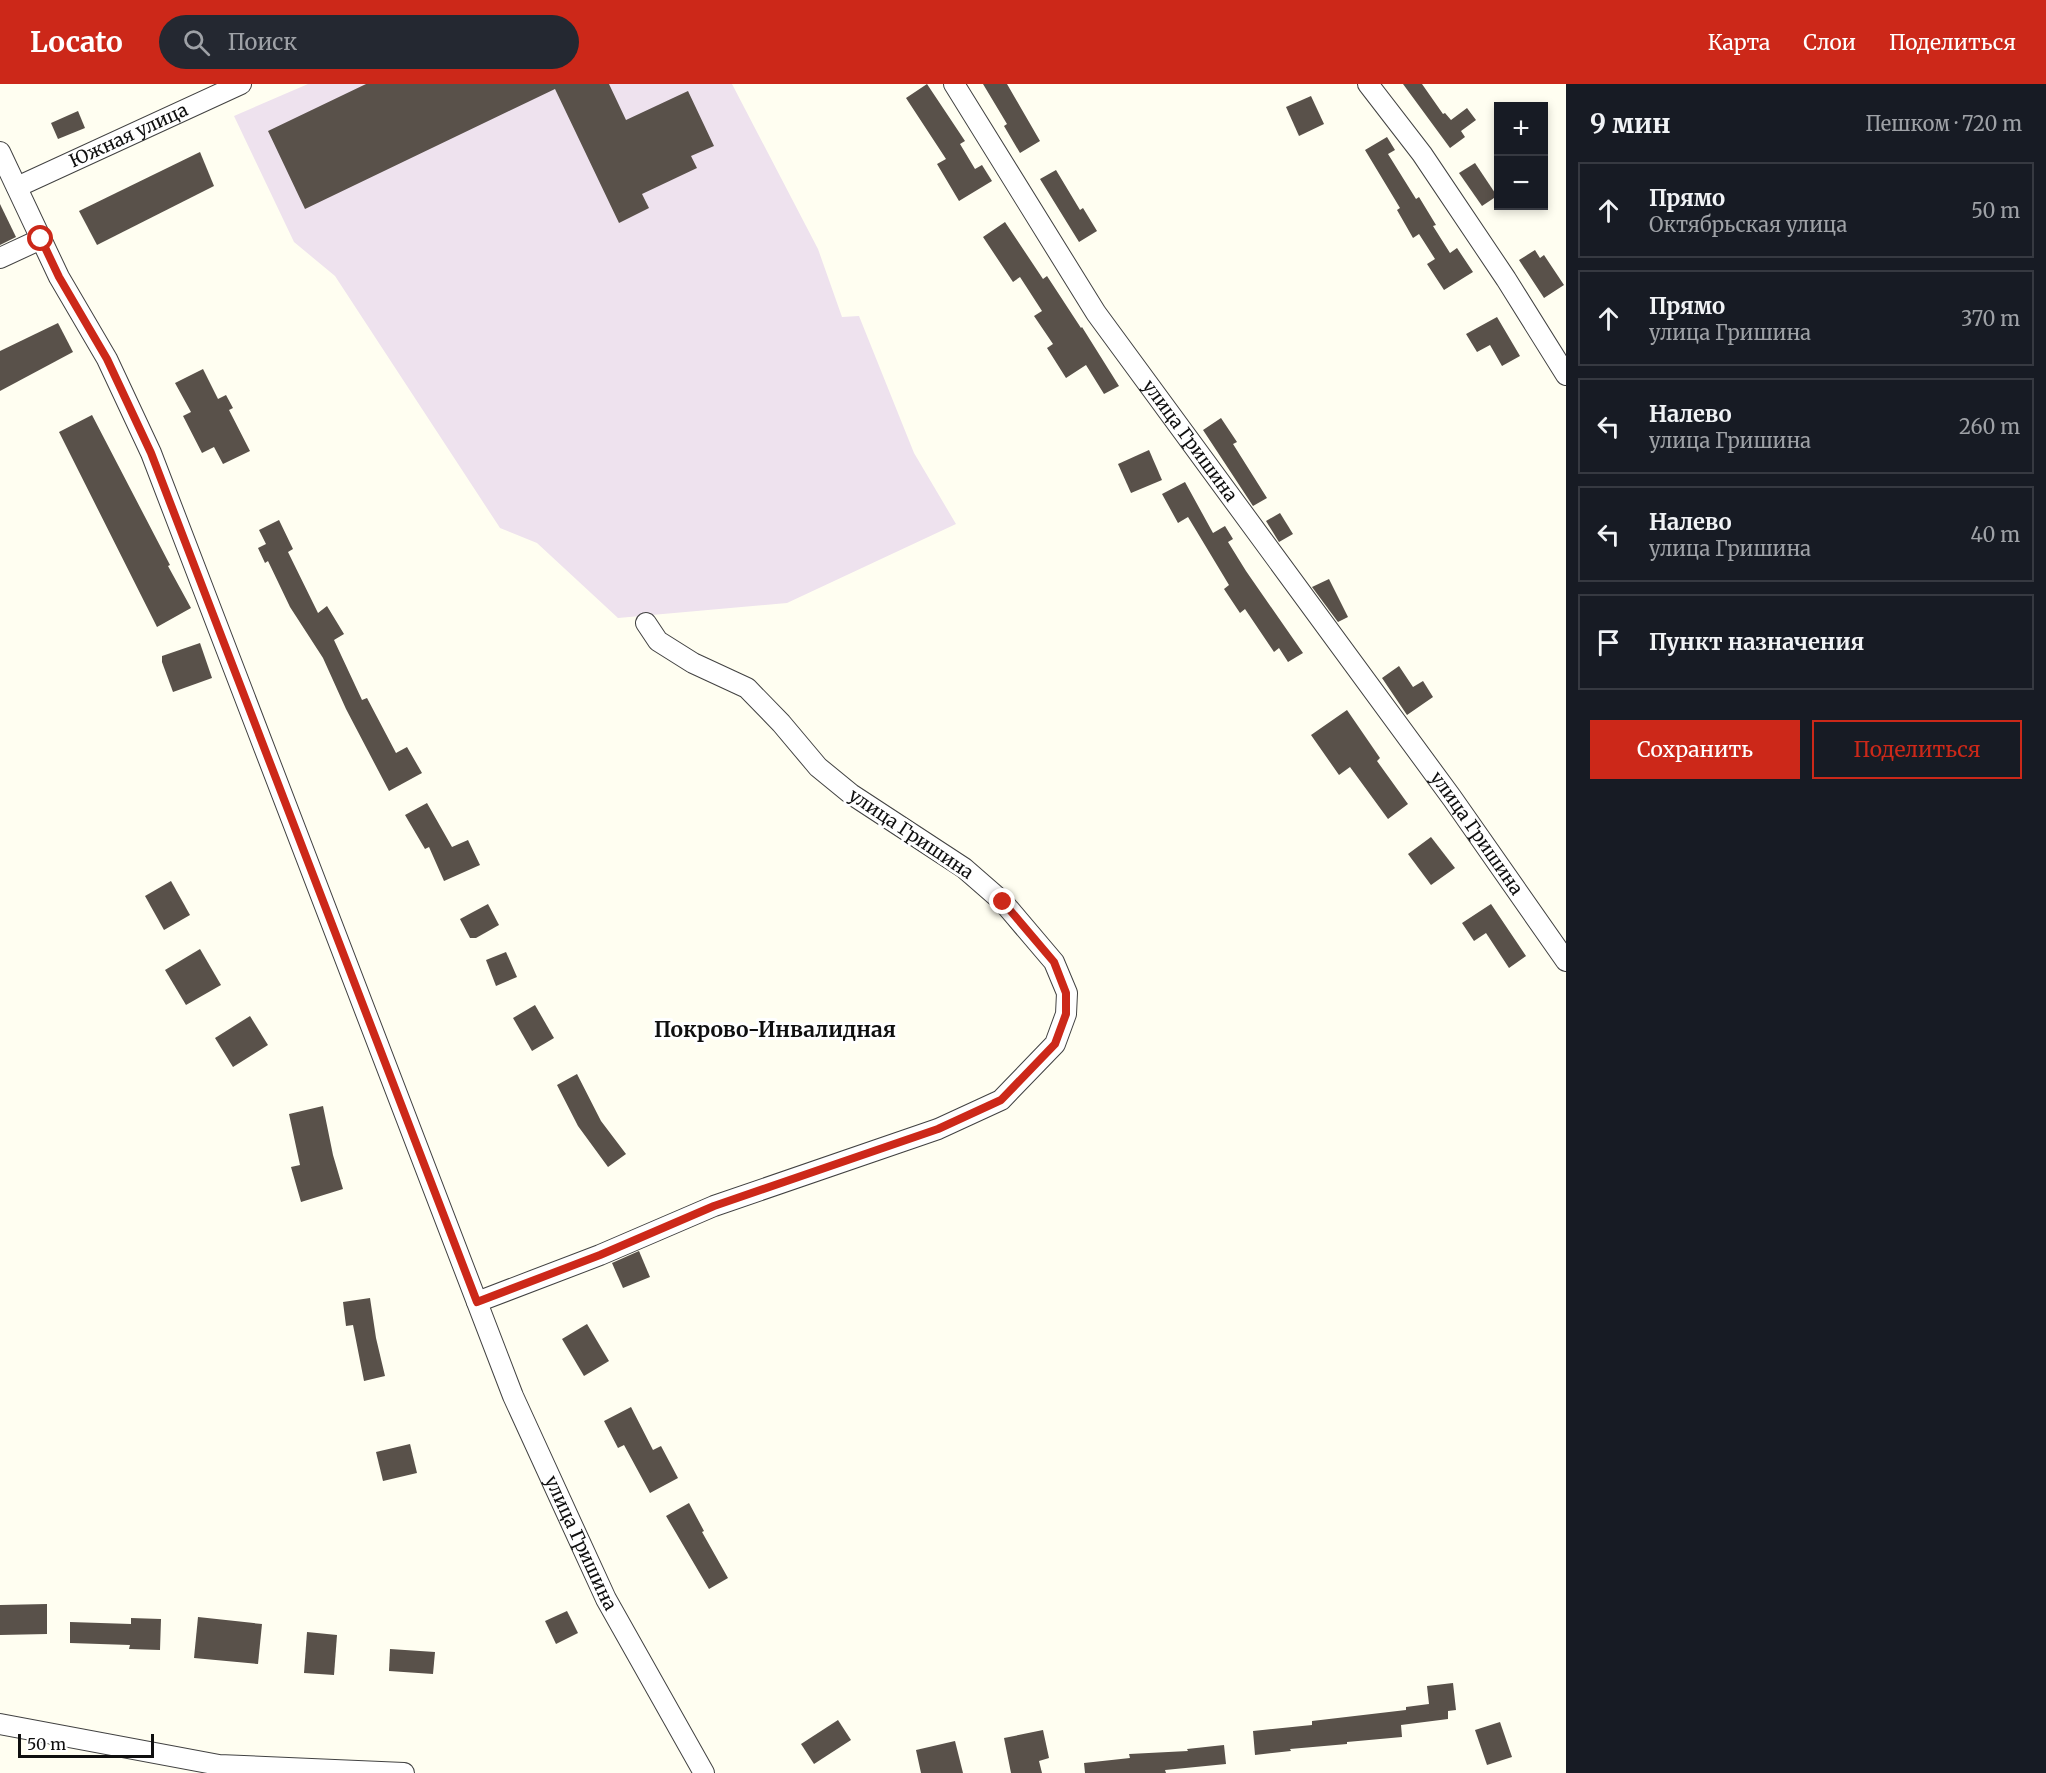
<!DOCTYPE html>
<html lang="ru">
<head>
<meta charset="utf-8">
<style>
	:root { --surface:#171b24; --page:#242831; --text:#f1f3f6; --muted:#9ea1a6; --line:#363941; --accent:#cc2819 }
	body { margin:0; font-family:Merriweather,serif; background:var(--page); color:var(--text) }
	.controls { position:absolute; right:18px; top:18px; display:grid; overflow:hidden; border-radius:0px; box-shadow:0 3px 9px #0003 }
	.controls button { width:54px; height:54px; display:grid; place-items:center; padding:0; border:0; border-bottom:2px solid var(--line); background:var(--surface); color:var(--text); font:30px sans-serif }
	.scale { position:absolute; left:18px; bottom:15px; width:136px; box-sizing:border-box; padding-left:6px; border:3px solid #0f0f0f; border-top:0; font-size:16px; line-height:21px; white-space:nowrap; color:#0f0f0f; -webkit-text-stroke:4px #fff; paint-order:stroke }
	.stop { position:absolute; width:18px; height:18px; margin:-14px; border:4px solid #cc2819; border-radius:50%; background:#fff }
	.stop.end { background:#cc2819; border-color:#fff; box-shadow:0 2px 6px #0008 }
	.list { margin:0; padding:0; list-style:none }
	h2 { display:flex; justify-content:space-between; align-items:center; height:78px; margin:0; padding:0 24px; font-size:26px }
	h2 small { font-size:20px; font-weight:400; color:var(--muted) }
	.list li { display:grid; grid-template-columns:39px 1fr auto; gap:18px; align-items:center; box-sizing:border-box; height:96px; margin:0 12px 12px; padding:0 12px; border:2px solid var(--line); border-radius:0px }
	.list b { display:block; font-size:22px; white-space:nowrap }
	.list p { margin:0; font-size:20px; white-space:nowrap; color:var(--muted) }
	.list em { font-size:20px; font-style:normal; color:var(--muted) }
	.actions { display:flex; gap:12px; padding:18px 24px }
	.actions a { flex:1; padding:14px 0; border:2px solid var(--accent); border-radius:0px; text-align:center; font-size:21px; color:var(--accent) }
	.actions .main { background:var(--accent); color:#fff }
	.icon { flex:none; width:33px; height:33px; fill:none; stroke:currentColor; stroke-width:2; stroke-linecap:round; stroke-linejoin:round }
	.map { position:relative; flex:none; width:1566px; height:1689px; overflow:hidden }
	header { display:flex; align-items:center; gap:36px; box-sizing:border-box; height:84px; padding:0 30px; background:var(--accent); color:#fff }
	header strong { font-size:28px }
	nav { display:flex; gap:33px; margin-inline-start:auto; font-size:21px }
	.search { width:420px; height:54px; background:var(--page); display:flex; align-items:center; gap:15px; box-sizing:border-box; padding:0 21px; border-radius:33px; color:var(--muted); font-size:22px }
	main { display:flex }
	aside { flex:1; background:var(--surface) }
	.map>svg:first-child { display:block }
	.industrial { fill:#eee2ee }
	.building { fill:#59514a }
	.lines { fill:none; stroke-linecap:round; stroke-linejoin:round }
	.street-casing { stroke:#424242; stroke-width:22 }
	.street { stroke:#fff; stroke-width:20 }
	.route { stroke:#cc2819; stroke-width:8 }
	.labels { text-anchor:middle; stroke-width:6; stroke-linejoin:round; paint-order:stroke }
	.street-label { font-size:18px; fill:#0f0f0f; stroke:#fff }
	.quarter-label { font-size:21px; font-weight:bold; fill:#0f0f0f; stroke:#fff }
</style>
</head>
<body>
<header>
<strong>Locato</strong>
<div class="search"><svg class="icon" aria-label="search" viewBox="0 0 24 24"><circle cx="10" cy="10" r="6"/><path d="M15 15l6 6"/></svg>Поиск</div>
<nav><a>Карта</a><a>Слои</a><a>Поделиться</a></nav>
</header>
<main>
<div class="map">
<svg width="1566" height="1689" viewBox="0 0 1566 1689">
	<rect width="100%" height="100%" fill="#fffef1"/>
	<!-- industrial -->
	<polygon class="industrial" points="308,0 732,0 818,165 842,233 859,232 914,369 956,440 787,519 618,534 537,459 500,444 335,192 294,158 234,32"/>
	<!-- building -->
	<g class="building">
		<polygon points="366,0 609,0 626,36 688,7 714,62 691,72 697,84 642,110 649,124 619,139 555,5 305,125 268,47"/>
		<polygon points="927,0 965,57 960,60 975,85 982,81 992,97 959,117 937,80 946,75 906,14"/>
		<polygon points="983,0 1007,0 1040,57 1020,69 1004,42 1007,40"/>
		<polygon points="1403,0 1422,0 1443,30 1445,29 1451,36 1467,24 1476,36 1461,47 1465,53 1450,64"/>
		<polygon points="1311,12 1324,40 1299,52 1286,23"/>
		<polygon points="78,27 85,44 58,55 51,39"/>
		<polygon points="1387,53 1395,66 1388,70 1416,115 1419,113 1436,141 1433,142 1450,169 1457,164 1473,188 1444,206 1427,180 1435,175 1419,150 1413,154 1397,126 1400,124 1365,66"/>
		<polygon points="200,68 214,102 97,161 79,127"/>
		<polygon points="1475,79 1497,112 1482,122 1459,89"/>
		<polygon points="1056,86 1080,126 1083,124 1097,147 1079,158 1040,95"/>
		<polygon points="0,120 16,153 0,161"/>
		<polygon points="1005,138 1043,195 1047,192 1081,244 1082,243 1119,302 1104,310 1086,281 1066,294 1047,264 1053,260 1034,232 1042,227 1020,193 1013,198 983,153"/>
		<polygon points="1535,166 1540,174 1544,171 1564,201 1544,214 1519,176"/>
		<polygon points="1497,233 1520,272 1502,282 1490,261 1477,268 1466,250"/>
		<polygon points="58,239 73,268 0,307 0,267"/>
		<polygon points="203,285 218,315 226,311 233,324 229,326 250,367 223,380 214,363 202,369 183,332 191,328 175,299"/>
		<polygon points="92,331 170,481 168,482 191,524 157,543 59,348"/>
		<polygon points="1221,334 1237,358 1233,360 1267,414 1253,422 1203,346"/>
		<polygon points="1149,366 1162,396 1131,409 1118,380"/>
		<polygon points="1185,398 1213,449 1225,442 1233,455 1228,458 1246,487 1303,569 1288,578 1279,564 1274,568 1245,525 1240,529 1224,505 1229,501 1188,433 1178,439 1162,410"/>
		<polygon points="1280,429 1293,450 1279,458 1266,437"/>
		<polygon points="279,436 293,465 288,468 318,529 327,522 344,550 334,556 362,616 367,614 396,669 407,663 422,689 389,707 346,625 323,574 290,523 268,477 265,479 258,464 266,460 259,446"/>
		<polygon points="1329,495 1348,533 1338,538 1312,503"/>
		<polygon points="200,559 212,594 173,608 162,578 162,572"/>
		<polygon points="1399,582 1413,603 1423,597 1433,613 1407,631 1382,594"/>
		<polygon points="1347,626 1380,674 1377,677 1408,720 1388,735 1350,683 1339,691 1311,651"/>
		<polygon points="427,719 452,763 468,756 480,781 444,797 429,763 425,765 405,731"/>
		<polygon points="1431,753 1455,784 1431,801 1408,770"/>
		<polygon points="171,797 190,831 164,846 145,812"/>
		<polygon points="488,820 499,841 476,854 470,854 460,835"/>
		<polygon points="1491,820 1526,872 1509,884 1486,849 1474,857 1462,839"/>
		<polygon points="200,865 221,901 186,921 165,886"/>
		<polygon points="506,868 517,893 496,902 486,876"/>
		<polygon points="535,921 554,954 532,967 513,934"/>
		<polygon points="250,932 268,961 233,983 215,954"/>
		<polygon points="577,990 601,1037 626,1070 608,1083 578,1042 557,1001"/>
		<polygon points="323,1022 333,1071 343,1105 301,1118 291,1083 300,1081 289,1030"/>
		<polygon points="639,1167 650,1193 623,1204 612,1179"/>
		<polygon points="370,1214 376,1254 385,1292 364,1297 353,1241 346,1242 343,1218"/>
		<polygon points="587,1240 609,1277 584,1292 562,1255"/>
		<polygon points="631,1323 653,1366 661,1362 678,1394 650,1409 624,1361 618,1364 604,1337"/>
		<polygon points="410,1360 417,1389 383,1397 376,1368"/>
		<polygon points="689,1419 704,1447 702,1448 728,1494 709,1505 666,1432"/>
		<polygon points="47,1520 47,1550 0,1551 0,1521"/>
		<polygon points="567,1527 578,1549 556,1560 545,1537"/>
		<polygon points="198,1533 262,1540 258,1580 194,1574"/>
		<polygon points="131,1534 161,1535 160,1566 129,1565 130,1561 70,1559 70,1538 131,1540"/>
		<polygon points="307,1548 337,1551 334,1591 304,1589"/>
		<polygon points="390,1565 435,1568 433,1590 389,1587"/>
		<polygon points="1453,1599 1456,1626 1448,1627 1448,1635 1401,1641 1402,1653 1347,1658 1347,1660 1290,1665 1291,1667 1255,1671 1253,1647 1312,1641 1312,1637 1406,1626 1406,1623 1429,1620 1427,1602"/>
		<polygon points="838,1636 851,1656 814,1680 801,1660"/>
		<polygon points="1500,1638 1512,1673 1487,1681 1475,1646"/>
		<polygon points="1043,1646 1049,1674 1039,1677 1042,1689 1011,1689 1004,1654"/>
		<polygon points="955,1657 963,1689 921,1689 916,1666"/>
		<polygon points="1224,1661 1226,1680 1165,1686 1166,1689 1085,1689 1084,1679 1130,1674 1129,1670 1188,1667 1187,1665"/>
	</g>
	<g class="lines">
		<defs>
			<g id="street">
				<path id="s1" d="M954,0l142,229 356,485 114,163"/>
				<polyline points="1368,0 1422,70 1506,195 1566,291"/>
				<path id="s2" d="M0,68l59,125 48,82 44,94 362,943 93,203 98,174"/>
				<path id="s3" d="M17,103l224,-103"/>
				<polyline points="0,174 41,155"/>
				<polyline points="477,1218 600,1171 714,1122 938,1045 1001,1016 1055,960 1066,930 1067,909 1054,878 1003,818 964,784 851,710 818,683 781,639 747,604 693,579 658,557 646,539"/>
				<polyline points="0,1640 219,1681 404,1689"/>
			</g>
		</defs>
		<!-- street casing -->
		<use href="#street" class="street-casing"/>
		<!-- street -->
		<use href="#street" class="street"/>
	</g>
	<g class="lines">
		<!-- route -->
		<polyline class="route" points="41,155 59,193 107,275 151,369 477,1218 600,1171 714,1122 938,1045 1001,1016 1055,960 1066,930 1066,909 1054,878 1003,818"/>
	</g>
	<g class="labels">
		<!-- street labels -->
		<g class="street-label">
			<text dy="6" stroke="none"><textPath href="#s3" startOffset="123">Южная улица</textPath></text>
			<text dy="6" stroke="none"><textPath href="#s1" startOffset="428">улица Гришина</textPath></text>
			<text dy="6" stroke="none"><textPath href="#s1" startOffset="914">улица Гришина</textPath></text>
			<text transform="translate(911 750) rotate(34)" y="6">улица Гришина</text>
			<text dy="6" stroke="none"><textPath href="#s2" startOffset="1509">улица Гришина</textPath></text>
		</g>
		<!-- quarter labels -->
		<g class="quarter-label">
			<text x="775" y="953">Покрово-Инвалидная</text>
		</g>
	</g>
</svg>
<div class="controls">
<button>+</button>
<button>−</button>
</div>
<div class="scale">50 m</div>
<div class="stop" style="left:41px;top:155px"></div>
<div class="stop end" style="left:1003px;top:818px"></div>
</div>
<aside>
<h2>9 мин<small>Пешком · 720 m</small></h2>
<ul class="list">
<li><svg class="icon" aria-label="ahead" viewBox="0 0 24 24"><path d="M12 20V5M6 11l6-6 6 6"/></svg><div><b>Прямо</b><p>Октябрьская улица</p></div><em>50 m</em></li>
<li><svg class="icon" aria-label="ahead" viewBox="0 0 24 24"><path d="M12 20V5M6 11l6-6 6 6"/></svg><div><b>Прямо</b><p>улица Гришина</p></div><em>370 m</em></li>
<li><svg class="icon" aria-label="left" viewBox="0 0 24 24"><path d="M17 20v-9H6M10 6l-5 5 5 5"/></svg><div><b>Налево</b><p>улица Гришина</p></div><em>260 m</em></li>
<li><svg class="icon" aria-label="left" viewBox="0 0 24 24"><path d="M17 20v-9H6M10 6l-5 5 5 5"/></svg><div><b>Налево</b><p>улица Гришина</p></div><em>40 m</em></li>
<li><svg class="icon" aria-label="arrive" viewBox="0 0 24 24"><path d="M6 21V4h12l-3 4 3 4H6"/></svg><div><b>Пункт назначения</b></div></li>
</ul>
<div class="actions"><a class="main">Сохранить</a><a>Поделиться</a></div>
</aside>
</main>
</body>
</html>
